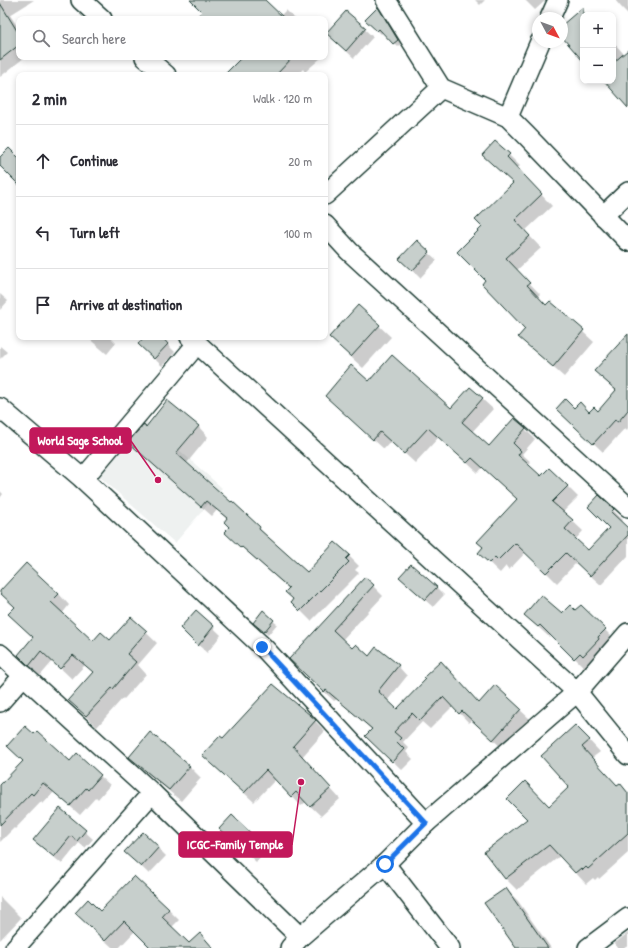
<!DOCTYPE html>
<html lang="en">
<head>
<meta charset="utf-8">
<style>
	:root { --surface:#fff; --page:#f7f7f7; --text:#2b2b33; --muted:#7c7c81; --line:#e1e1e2 }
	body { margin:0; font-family:"Patrick Hand",sans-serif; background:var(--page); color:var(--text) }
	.controls { position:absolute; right:12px; top:12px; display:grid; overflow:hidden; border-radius:8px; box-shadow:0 2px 6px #0003 }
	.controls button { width:36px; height:36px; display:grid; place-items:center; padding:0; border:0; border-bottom:1px solid var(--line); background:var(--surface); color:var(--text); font:20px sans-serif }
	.compass { position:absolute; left:532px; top:12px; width:36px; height:36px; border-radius:50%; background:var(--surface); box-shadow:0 2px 6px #0003; rotate:131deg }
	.stop { position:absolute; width:12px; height:12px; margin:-9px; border:3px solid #1a73e8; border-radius:50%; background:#fff }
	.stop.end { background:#1a73e8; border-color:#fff; box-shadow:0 1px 4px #0008 }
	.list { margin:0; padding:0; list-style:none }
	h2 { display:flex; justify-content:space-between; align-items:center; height:52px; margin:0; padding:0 16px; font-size:17px }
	h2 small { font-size:13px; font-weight:400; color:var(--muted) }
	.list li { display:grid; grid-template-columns:26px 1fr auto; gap:12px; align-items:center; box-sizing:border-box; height:72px; padding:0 16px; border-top:1px solid var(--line) }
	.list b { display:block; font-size:15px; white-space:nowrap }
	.list em { font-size:13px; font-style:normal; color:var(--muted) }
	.icon { flex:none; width:22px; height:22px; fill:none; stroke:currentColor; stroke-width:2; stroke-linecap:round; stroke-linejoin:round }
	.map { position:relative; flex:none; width:628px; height:948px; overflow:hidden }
	.search { position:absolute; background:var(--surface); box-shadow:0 2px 6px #0003; left:16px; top:16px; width:312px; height:44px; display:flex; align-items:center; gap:10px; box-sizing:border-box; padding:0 14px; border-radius:8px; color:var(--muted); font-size:15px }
	.panel { position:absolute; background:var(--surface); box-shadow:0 2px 6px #0003; left:16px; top:72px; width:312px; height:268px; border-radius:8px }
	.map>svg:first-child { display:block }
	.built { fill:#eef1f0 }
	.shadow { fill:#0003 }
	.building { fill:#c7cfcc; stroke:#1f3d34 }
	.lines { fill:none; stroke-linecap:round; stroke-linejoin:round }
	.street-casing { stroke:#1f3d34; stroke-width:22 }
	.street { stroke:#fff; stroke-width:19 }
	.route { stroke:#1a73e8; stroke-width:5 }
	.leader { fill:none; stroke:#c2185b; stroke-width:1.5 }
	.callout-dot { fill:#c2185b; stroke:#fff; stroke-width:1.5 }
	.callout { fill:#c2185b; stroke:#c2185b; stroke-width:1.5 }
	.callout-label { font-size:13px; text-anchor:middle; font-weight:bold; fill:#fff }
</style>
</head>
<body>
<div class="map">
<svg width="628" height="948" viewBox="0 0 628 948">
	<rect width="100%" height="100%" fill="#fff"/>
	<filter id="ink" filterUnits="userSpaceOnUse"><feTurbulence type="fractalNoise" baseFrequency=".025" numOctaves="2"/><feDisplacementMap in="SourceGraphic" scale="8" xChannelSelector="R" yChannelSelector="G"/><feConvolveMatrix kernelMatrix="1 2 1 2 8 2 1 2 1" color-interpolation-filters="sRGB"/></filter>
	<g filter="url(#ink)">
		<!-- built -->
		<polygon class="built" points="142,417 222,488 175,543 94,472"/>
		<!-- shadow -->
		<g class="shadow">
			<polygon points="0,0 34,0 10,15 19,29 19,57 25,57 0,77"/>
			<polygon points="191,0 263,0 280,16 286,10 295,19 207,19 204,12"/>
			<polygon points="475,0 485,0 480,5"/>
			<polygon points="525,0 546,0 535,10"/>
			<polygon points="615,0 628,0 628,14 621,7"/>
			<polygon points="346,12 373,37 354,58 335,41"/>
			<polygon points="381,12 401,44 398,47 383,32 381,34 367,20"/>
			<polygon points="613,42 624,54 628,50 628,107 605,81 613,81"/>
			<polygon points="241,57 322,57 305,72 303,69 297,75 231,75 242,58"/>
			<polygon points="509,155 520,166 517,169 552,206 525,231 541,248 517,270 540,294 538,296 547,306 550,302 594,342 564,377 531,348 526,329 487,280 483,227 514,184 495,166"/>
			<polygon points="429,253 437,260 420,278 408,266"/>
			<polygon points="0,294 8,301 0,310"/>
			<polygon points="358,306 391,337 363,368 342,349"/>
			<polygon points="628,335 628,428 627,430 625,428 603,452 566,417 574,409 589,413 598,412 616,391 604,380"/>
			<polygon points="87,337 110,337 116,343 107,354"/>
			<polygon points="146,337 160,337 175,352 162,366 139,344"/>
			<polygon points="0,346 7,352 0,359"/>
			<polygon points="369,383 451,409 482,399 493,409 472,432 489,447 525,429 535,439 522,454 531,462 528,465 541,478 567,486 578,497 563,512 583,531 575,540 588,552 611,528 600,518 613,510 623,520 621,522 628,529 628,556 601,585 576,563 557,583 526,552 509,570 506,566 500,573 479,553 518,499 483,467 478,473 439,437 415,463 391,441 384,449 336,406"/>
			<polygon points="198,426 208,437 186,464 232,503 307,573 349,556 359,566 355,570 359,573 311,621 292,602 294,600 289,589 236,542 227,519 217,510 212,516 140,453 146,428"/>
			<polygon points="0,491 3,494 0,498"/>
			<polygon points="365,578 383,596 342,640 352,650 369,657 398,666 407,676 387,701 397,710 450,672 480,704 495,687 530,719 503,749 472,720 469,723 453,706 430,729 422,722 403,742 409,748 406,752 413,759 402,770 367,736 372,730 337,699 334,701 300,669"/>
			<polygon points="408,585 436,587 444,595 433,607"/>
			<polygon points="59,594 69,605 62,614 93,642 110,641 131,618 157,643 138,665 146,674 124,699 123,698 97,727 69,700 94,673 85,665 72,679 53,661 40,676 19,655 34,638 20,625"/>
			<polygon points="581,606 616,641 586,669 551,635 549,637 525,615 562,614 575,612"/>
			<polygon points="196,611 221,635 207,653 189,636"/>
			<polygon points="273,621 277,624 268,635 258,626"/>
			<polygon points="315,721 325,731 302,757 340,799 321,816 306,802 301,806 276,779 254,802 214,765"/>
			<polygon points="586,737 600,752 592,758 617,786 620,784 628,793 628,853 599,879 598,877 595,880 593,878 586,884 560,856 517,890 506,879 485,852 549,807 570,787 543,756"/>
			<polygon points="77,755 110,785 98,799 96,797 80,815 54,792 43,804 41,802 15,829 14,828 0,842 0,787 24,762 70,763"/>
			<polygon points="131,757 189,766 201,778 181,801 142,769"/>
			<polygon points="60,809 93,839 85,848 79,843 62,864 42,847"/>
			<polygon points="232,816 267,850 256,862 228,836"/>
			<polygon points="143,833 166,856 149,874 125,851"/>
			<polygon points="135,877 179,920 172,927 189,944 200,934 213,948 146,948 149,945 135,931 119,948 113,948 87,924 100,912"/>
			<polygon points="506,889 518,901 551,948 517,948"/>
			<polygon points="0,897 21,918 0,940"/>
			<polygon points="628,933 628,946 624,948 617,948 615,943"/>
		</g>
		<!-- building -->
		<g class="building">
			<polygon points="190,0 265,0 285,19 194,19 202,12"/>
			<polygon points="0,3 19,34 19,45 0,60"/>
			<polygon points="378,7 398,40 393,44 379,29 377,31 365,20"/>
			<polygon points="583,7 583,61 562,37 562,25"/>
			<polygon points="346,11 366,28 346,51 326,33"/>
			<polygon points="628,50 628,108 604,81 613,81 613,63"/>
			<polygon points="242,57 293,57 276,75 224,75"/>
			<polygon points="495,141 510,154 507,157 542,194 515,220 530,236 506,258 530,283 527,285 546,305 550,301 584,330 553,367 518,337 525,329 482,284 485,280 457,252 482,227 475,220 513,183 482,155"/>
			<polygon points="9,148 19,158 19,185 0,166 0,157"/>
			<polygon points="417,240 430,252 412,271 399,259"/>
			<polygon points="358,305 380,325 351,357 329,337"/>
			<polygon points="628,334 628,410 618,422 615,420 593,444 556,409 565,399 574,408 580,402 589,412 594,407 598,411 616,390 594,371"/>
			<polygon points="144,337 162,337 168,344 154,359 138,344"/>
			<polygon points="392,355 451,408 470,387 483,398 462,422 489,446 514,418 526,428 513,443 521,451 518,455 541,476 549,468 568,486 552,502 573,520 565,529 588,550 609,528 588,507 599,495 614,509 611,512 628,528 628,535 590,576 566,553 546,573 515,543 498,560 495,557 489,563 478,553 483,547 477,542 517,499 472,458 467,463 428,428 404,454 380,432 373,440 325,396 351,365 369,381"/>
			<polygon points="167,400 199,426 176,453 231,502 232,501 260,527 259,529 307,572 335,542 350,555 346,559 349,562 300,611 291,602 293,599 285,592 289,588 242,547 241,548 224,532 229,527 224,522 227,518 206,501 201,507 128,442 144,424 146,427"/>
			<polygon points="26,563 59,594 51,602 93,641 101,632 110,640 131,617 147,631 127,654 136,662 113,689 112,688 86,716 68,700 93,672 73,655 60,669 41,651 29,666 18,655 33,637 8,614 15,607 0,593 0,591"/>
			<polygon points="411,564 437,587 425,600 399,577"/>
			<polygon points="365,577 374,585 333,630 352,648 356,644 369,656 376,647 399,665 378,691 397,709 426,679 424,677 441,661 479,703 495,685 521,709 493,740 462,711 459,714 443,697 420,721 412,713 394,732 401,738 397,742 404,749 392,762 365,736 372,729 326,690 324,692 289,659"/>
			<polygon points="541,595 562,613 570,605 575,610 581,605 606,629 598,637 599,639 583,656 580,653 574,659 540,625 538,627 524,615"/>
			<polygon points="196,610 214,626 198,646 180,628"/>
			<polygon points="263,610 274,620 264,632 253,623"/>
			<polygon points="273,684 316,720 293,746 331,788 310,807 296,792 291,797 266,770 244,793 202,755 220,736 223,738"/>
			<polygon points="575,725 590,740 582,747 617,785 620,783 628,793 628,833 588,869 586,867 583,870 581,868 575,873 549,845 505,879 484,852 527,819 507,799 525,781 549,806 569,787 541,756"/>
			<polygon points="25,726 34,734 37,731 70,761 77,753 101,775 88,790 86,788 70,806 43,783 33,795 31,793 0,825 0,785 23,761 7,746"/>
			<polygon points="150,732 190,766 169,790 129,757"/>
			<polygon points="60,808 86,830 77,841 71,836 54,857 33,840"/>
			<polygon points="232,815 260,842 247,855 219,829"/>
			<polygon points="143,832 159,847 141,867 124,852"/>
			<polygon points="134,876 169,909 162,917 189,943 200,933 213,948 151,948 124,921 105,941 75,913 88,899 100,911"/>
			<polygon points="506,888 548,948 516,948 484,903"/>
		</g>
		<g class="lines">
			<defs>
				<g id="street">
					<polyline points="81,0 102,19"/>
					<polyline points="386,0 441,88 508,117 526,135 628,241"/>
					<polyline points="550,18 558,0"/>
					<polyline points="145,57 166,75"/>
					<polyline points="508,117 540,42"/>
					<polyline points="325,195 441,88"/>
					<polyline points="603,216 628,192"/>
					<polyline points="325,225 349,251 628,507"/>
					<polyline points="190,337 577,692 628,755"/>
					<polyline points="0,408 83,479 263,647 426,823"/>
					<polyline points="83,479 197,344"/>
					<polyline points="0,654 152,793 300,937"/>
					<polyline points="0,702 24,675"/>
					<polyline points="385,864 450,948"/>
					<polyline points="15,948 152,793"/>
					<polyline points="290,948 300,937 385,864 426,823 577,692 628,633"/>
					<polyline points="588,948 628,918"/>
				</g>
			</defs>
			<!-- street casing -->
			<use href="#street" class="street-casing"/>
			<!-- street -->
			<use href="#street" class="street"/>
		</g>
	</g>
	<g class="lines" filter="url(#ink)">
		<!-- route -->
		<polyline class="route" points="262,647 426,823 385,864"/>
	</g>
	<!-- callouts -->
	<path class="leader" d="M158 480L131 441M301 782L292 845"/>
	<g class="callout-dot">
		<circle cx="158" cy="480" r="4"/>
		<circle cx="301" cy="782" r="4"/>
	</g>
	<g class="callout">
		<rect x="30" y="428" width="101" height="25" rx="4"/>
		<rect x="179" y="832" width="113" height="25" rx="4"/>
	</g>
	<g class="callout-label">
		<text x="80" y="445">World Sage School</text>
		<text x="235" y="849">ICGC-Family Temple</text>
	</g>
</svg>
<div class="controls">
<button>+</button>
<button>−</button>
</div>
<svg class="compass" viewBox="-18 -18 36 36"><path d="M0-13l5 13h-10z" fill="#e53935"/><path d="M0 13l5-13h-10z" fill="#7c7c81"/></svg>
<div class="stop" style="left:385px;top:864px"></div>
<div class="stop end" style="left:262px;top:647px"></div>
<div class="search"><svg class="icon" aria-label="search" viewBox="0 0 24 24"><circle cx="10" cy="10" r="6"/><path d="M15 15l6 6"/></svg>Search here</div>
<section class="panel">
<h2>2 min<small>Walk · 120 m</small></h2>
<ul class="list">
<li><svg class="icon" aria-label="ahead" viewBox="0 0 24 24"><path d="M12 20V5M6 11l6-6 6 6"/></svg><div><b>Continue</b></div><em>20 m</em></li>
<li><svg class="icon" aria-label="left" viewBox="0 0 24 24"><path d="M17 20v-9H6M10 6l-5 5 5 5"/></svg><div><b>Turn left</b></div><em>100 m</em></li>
<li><svg class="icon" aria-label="arrive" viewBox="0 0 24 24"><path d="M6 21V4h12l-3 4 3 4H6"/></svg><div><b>Arrive at destination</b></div></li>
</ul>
</section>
</div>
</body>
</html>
